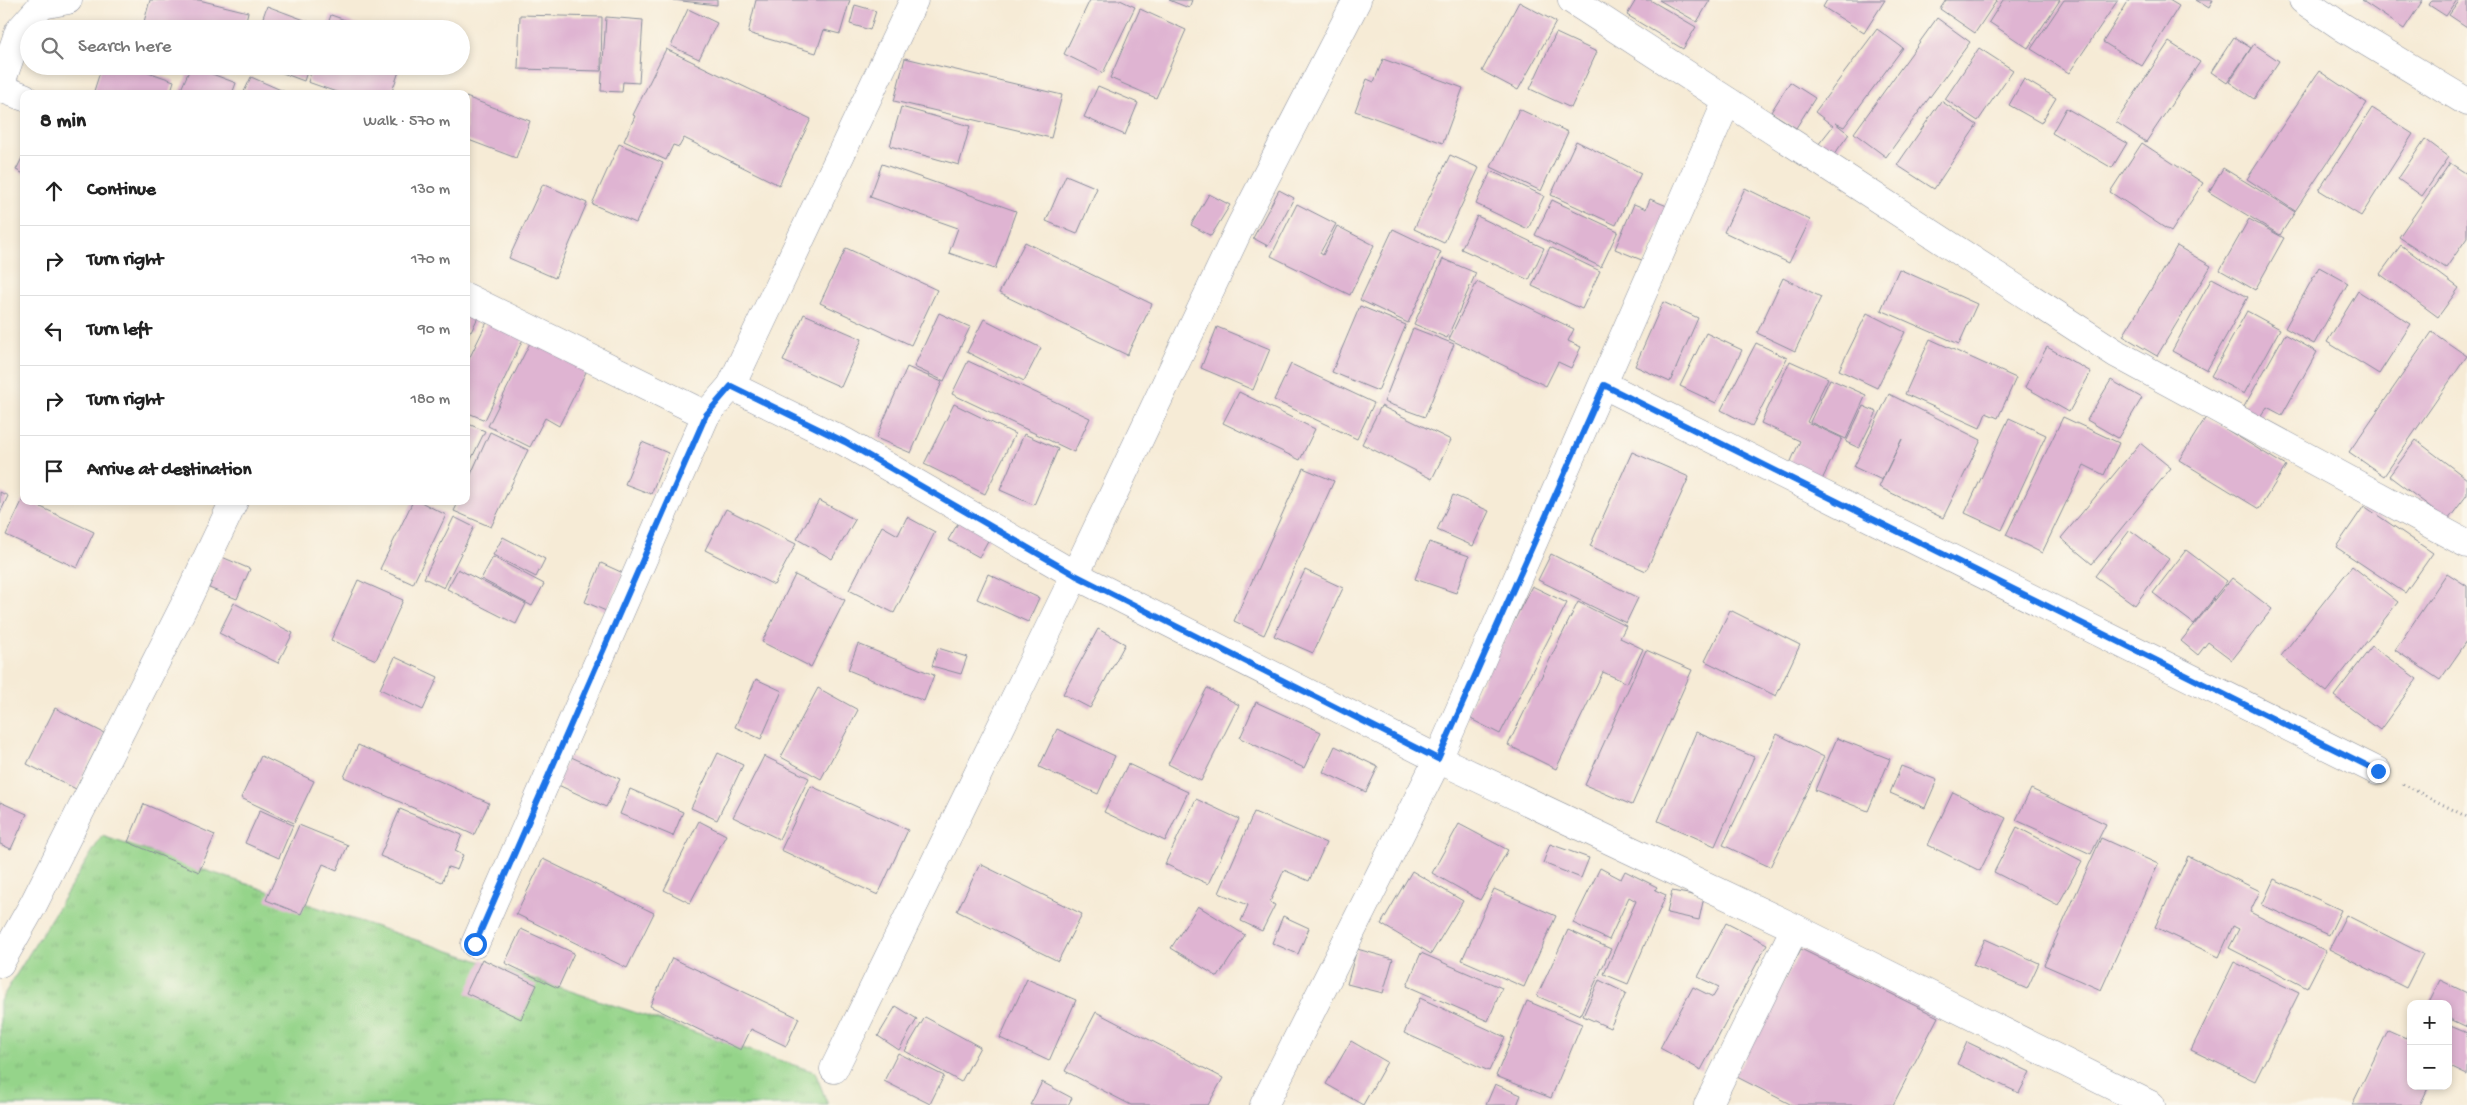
<!DOCTYPE html>
<html lang="en">
<head>
<meta charset="utf-8">
<style>
	:root { --surface:#fff; --page:#f2f2f2; --text:#222; --muted:#767676; --line:#e0e0e0 }
	body { margin:0; font-family:"Gochi Hand",sans-serif; background:var(--page); color:var(--text) }
	.controls { position:absolute; right:15px; bottom:15px; display:grid; overflow:hidden; border-radius:10px; box-shadow:0 2px 8px #0003 }
	.controls button { width:45px; height:45px; display:grid; place-items:center; padding:0; border:0; border-bottom:1px solid var(--line); background:var(--surface); color:var(--text); font:25px sans-serif }
	.stop { position:absolute; width:15px; height:15px; margin:-11px; border:4px solid #1a73e8; border-radius:50%; background:#fff }
	.stop.end { background:#1a73e8; border-color:#fff; box-shadow:0 1px 5px #0008 }
	.list { margin:0; padding:0; list-style:none }
	h2 { display:flex; justify-content:space-between; align-items:center; height:65px; margin:0; padding:0 20px; font-size:21px }
	h2 small { font-size:16px; font-weight:400; color:var(--muted) }
	.list li { display:grid; grid-template-columns:32px 1fr auto; gap:15px; align-items:center; box-sizing:border-box; height:70px; padding:0 20px; border-top:1px solid var(--line) }
	.list b { display:block; font-size:19px; white-space:nowrap }
	.list em { font-size:16px; font-style:normal; color:var(--muted) }
	.icon { flex:none; width:28px; height:28px; fill:none; stroke:currentColor; stroke-width:2; stroke-linecap:round; stroke-linejoin:round }
	.map { position:relative; flex:none; width:2467px; height:1105px; overflow:hidden }
	.search { position:absolute; background:var(--surface); box-shadow:0 2px 8px #0003; left:20px; top:20px; width:450px; height:55px; display:flex; align-items:center; gap:12px; box-sizing:border-box; padding:0 18px; border-radius:28px; color:var(--muted); font-size:19px }
	.panel { position:absolute; background:var(--surface); box-shadow:0 2px 8px #0003; left:20px; top:90px; width:450px; height:415px; border-radius:10px }
	.map>svg:first-child { display:block }
	.grass { fill:url(#grass-tufts); stroke:#588274 }
	.building { fill:#dfb4d2 }
	.lines { fill:none; stroke-linecap:round; stroke-linejoin:round }
	.street-casing { stroke:#888d9a; stroke-width:29 }
	.path { stroke:#888d9a; stroke-width:3; stroke-dasharray:1 4; stroke-linecap:butt }
	.street { stroke:#fff; stroke-width:28 }
	.route { stroke:#1a73e8; stroke-width:6 }
</style>
</head>
<body>
<div class="map">
<svg width="2467" height="1105" viewBox="0 0 2467 1105">
	<defs>
		<pattern id="grass-tufts" width="24" height="20" patternUnits="userSpaceOnUse" patternTransform="scale(1.25)"><rect width="24" height="20" fill="#95d48a"/><path d="M3 7l-1-3M5 7V3M7 7l1-3M15 17l-1-3M17 17v-4M19 17l1-3" fill="none" stroke="#80b67a"/></pattern>
	</defs>
	<rect width="100%" height="100%" fill="#fbf7ec"/>
	<filter id="ink" filterUnits="userSpaceOnUse"><feTurbulence type="fractalNoise" baseFrequency=".02" numOctaves="2"/><feDisplacementMap in="SourceGraphic" scale="10" xChannelSelector="R" yChannelSelector="G"/><feConvolveMatrix kernelMatrix="1 2 1 2 8 2 1 2 1" color-interpolation-filters="sRGB"/></filter>
	<filter id="wash" filterUnits="userSpaceOnUse"><feTurbulence type="fractalNoise" baseFrequency=".0096" numOctaves="4" result="noise"/><feDisplacementMap in="SourceGraphic" scale="20" xChannelSelector="R" yChannelSelector="G"/><feGaussianBlur stdDeviation="1.12" result="paint"/><feColorMatrix in="noise" values="0 0 0 0 0 0 0 0 0 0 0 0 0 0 0 0 0 1.4 0 .05"/><feComposite in="paint" operator="in"/></filter>
	<g filter="url(#wash)">
		<rect width="100%" height="100%" fill="#f6ebd6"/>
		<!-- grass -->
		<polygon class="grass" points="102,836 815,1072 828,1105 0,1105 0,1001"/>
		<g id="blocks">
			<!-- building -->
			<g class="building">
				<polygon points="150,0 199,0 248,12 244,29 142,29"/>
				<polygon points="673,0 717,0 717,5"/>
				<polygon points="756,0 850,0 840,34 824,30 816,53 748,33"/>
				<polygon points="1090,0 1120,0 1135,7 1103,73 1064,54"/>
				<polygon points="1169,0 1192,0 1189,8"/>
				<polygon points="1636,0 1650,0 1696,27 1683,49 1627,15"/>
				<polygon points="1659,0 1710,0 1697,22"/>
				<polygon points="1827,0 1885,0 1864,33 1823,7"/>
				<polygon points="1946,0 1997,0 1975,33 1940,9"/>
				<polygon points="2003,0 2060,0 2028,48 1989,22"/>
				<polygon points="2064,0 2118,0 2069,73 2031,49"/>
				<polygon points="2129,0 2169,0 2179,6 2142,66 2103,42"/>
				<polygon points="2196,0 2213,0 2209,8"/>
				<polygon points="2361,0 2423,0 2404,29"/>
				<polygon points="2432,0 2457,0 2446,16 2429,5"/>
				<polygon points="2460,0 2467,0 2467,27 2449,15"/>
				<polygon points="1519,2 1556,22 1518,90 1482,71"/>
				<polygon points="855,5 876,11 870,30 850,24"/>
				<polygon points="267,6 323,27 323,29 259,29"/>
				<polygon points="688,9 717,23 699,59 671,46"/>
				<polygon points="1140,9 1186,30 1156,98 1110,78"/>
				<polygon points="331,15 368,28 368,29 326,29"/>
				<polygon points="520,15 602,17 601,71 518,69"/>
				<polygon points="606,17 643,20 639,83 623,82 622,92 601,91"/>
				<polygon points="1937,18 1970,42 1886,157 1854,133"/>
				<polygon points="1877,29 1903,48 1844,127 1835,123 1849,134 1833,156 1818,145 1833,126 1815,112"/>
				<polygon points="1556,33 1597,52 1571,108 1530,89"/>
				<polygon points="2234,37 2251,48 2227,83 2211,72"/>
				<polygon points="2169,42 2200,62 2146,142 2116,122"/>
				<polygon points="2254,44 2279,61 2254,99 2229,82"/>
				<polygon points="1979,48 2013,70 1978,121 1945,99"/>
				<polygon points="666,49 811,119 779,185 684,138 679,147 673,145 666,160 624,141 635,116 633,115"/>
				<polygon points="905,58 1062,95 1051,138 894,101"/>
				<polygon points="1383,59 1463,88 1443,143 1355,111 1367,79 1374,82"/>
				<polygon points="102,66 131,66 174,81 170,94 93,94"/>
				<polygon points="191,66 236,83 232,94 179,94"/>
				<polygon points="264,66 309,66 304,81"/>
				<polygon points="313,66 401,66 391,94 342,94 308,82"/>
				<polygon points="2319,71 2367,103 2295,211 2247,179"/>
				<polygon points="251,77 290,94 243,94"/>
				<polygon points="2024,79 2056,98 2041,123 2009,105"/>
				<polygon points="1790,82 1815,98 1796,128 1771,112"/>
				<polygon points="1098,86 1138,103 1125,135 1084,117"/>
				<polygon points="466,97 530,121 516,158 466,139"/>
				<polygon points="1941,101 1977,125 1934,189 1897,165"/>
				<polygon points="901,107 970,126 959,165 890,146"/>
				<polygon points="2066,108 2127,143 2112,168 2052,133"/>
				<polygon points="2372,108 2413,134 2361,216 2319,190"/>
				<polygon points="1519,109 1568,132 1541,191 1491,167"/>
				<polygon points="2425,139 2449,157 2422,196 2398,179"/>
				<polygon points="1576,141 1641,173 1616,225 1551,195"/>
				<polygon points="2142,143 2203,183 2171,232 2110,192"/>
				<polygon points="619,144 663,163 636,223 592,204"/>
				<polygon points="24,154 24,174 16,170"/>
				<polygon points="1450,155 1479,168 1444,243 1414,229"/>
				<polygon points="2450,163 2467,174 2467,238 2446,268 2399,237"/>
				<polygon points="882,164 1016,211 995,269 949,253 958,228 870,197"/>
				<polygon points="2223,168 2295,212 2280,235 2209,192"/>
				<polygon points="1491,171 1544,196 1528,229 1476,204"/>
				<polygon points="1066,175 1097,188 1077,234 1046,221"/>
				<polygon points="543,184 587,203 555,278 509,258"/>
				<polygon points="1745,188 1810,220 1789,263 1724,232"/>
				<polygon points="1279,190 1294,198 1268,246 1253,238"/>
				<polygon points="1209,194 1230,205 1211,236 1191,225"/>
				<polygon points="1650,199 1667,206 1644,261 1615,249 1634,204 1646,209"/>
				<polygon points="1552,200 1618,231 1601,267 1535,235"/>
				<polygon points="1297,204 1336,224 1320,253 1323,255 1337,226 1374,245 1350,295 1271,256"/>
				<polygon points="1477,216 1544,248 1529,280 1461,249"/>
				<polygon points="2249,219 2284,238 2255,290 2220,270"/>
				<polygon points="1393,229 1441,252 1408,323 1360,300"/>
				<polygon points="1025,242 1152,304 1127,355 999,293"/>
				<polygon points="2401,245 2459,288 2438,317 2380,274"/>
				<polygon points="2177,246 2211,266 2157,356 2123,336"/>
				<polygon points="1550,247 1600,271 1582,309 1532,286"/>
				<polygon points="846,248 937,290 911,345 820,303"/>
				<polygon points="1443,259 1476,273 1447,338 1414,324"/>
				<polygon points="2319,267 2348,283 2314,344 2285,328"/>
				<polygon points="1899,269 1977,304 1959,344 1881,310"/>
				<polygon points="1783,278 1821,297 1795,351 1757,333"/>
				<polygon points="2212,278 2248,297 2207,370 2172,351"/>
				<polygon points="1477,282 1574,329 1568,341 1581,347 1571,368 1558,362 1546,386 1449,339"/>
				<polygon points="2358,291 2411,324 2379,374 2327,342"/>
				<polygon points="1663,302 1698,318 1670,382 1635,366"/>
				<polygon points="466,306 480,313 471,332 466,329"/>
				<polygon points="1360,306 1406,325 1378,391 1332,372"/>
				<polygon points="2247,311 2280,329 2244,394 2211,376"/>
				<polygon points="939,313 970,327 944,381 914,367"/>
				<polygon points="1867,313 1905,332 1877,388 1839,370"/>
				<polygon points="804,314 862,339 841,387 783,361"/>
				<polygon points="489,318 525,335 485,420 466,412 466,365"/>
				<polygon points="984,319 1041,348 1024,381 967,352"/>
				<polygon points="1217,327 1270,349 1253,390 1201,368"/>
				<polygon points="1413,328 1454,344 1425,417 1384,402"/>
				<polygon points="2432,332 2467,356 2384,476 2349,452"/>
				<polygon points="1706,333 1742,350 1716,403 1680,386"/>
				<polygon points="2285,334 2317,352 2282,415 2267,407 2258,421 2241,412"/>
				<polygon points="533,337 589,366 559,426 545,418 530,447 488,426"/>
				<polygon points="1930,339 2016,378 1998,418 1986,413 1980,428 1905,394"/>
				<polygon points="1756,343 1787,358 1752,426 1721,410"/>
				<polygon points="2047,347 2091,372 2069,412 2025,387"/>
				<polygon points="968,361 1090,418 1074,452 952,394"/>
				<polygon points="1790,361 1828,378 1807,422 1842,438 1820,484 1788,468 1800,441 1761,423"/>
				<polygon points="1291,364 1374,403 1357,439 1274,400"/>
				<polygon points="907,367 942,382 911,453 876,438"/>
				<polygon points="1830,379 1866,395 1846,439 1810,422"/>
				<polygon points="2111,380 2142,398 2118,438 2087,420"/>
				<polygon points="1239,392 1315,429 1300,460 1223,423"/>
				<polygon points="1889,394 1981,440 1943,518 1879,487 1902,439 1882,480 1854,467"/>
				<polygon points="954,404 1015,434 985,494 924,464"/>
				<polygon points="1381,406 1451,440 1432,479 1362,444"/>
				<polygon points="1863,406 1877,412 1859,448 1846,442"/>
				<polygon points="2063,417 2119,443 2104,475 2084,465 2042,553 2006,535"/>
				<polygon points="2206,417 2286,466 2259,509 2179,460"/>
				<polygon points="2009,418 2046,435 2002,530 1965,513"/>
				<polygon points="466,423 485,431 466,470"/>
				<polygon points="490,432 528,450 491,527 454,511 459,501 466,501 466,485"/>
				<polygon points="1024,434 1058,449 1034,505 1000,490"/>
				<polygon points="2416,440 2467,479 2467,495 2448,520 2389,476"/>
				<polygon points="642,442 668,453 651,494 625,484"/>
				<polygon points="2140,443 2171,468 2092,564 2061,538"/>
				<polygon points="1632,452 1689,477 1646,571 1590,546"/>
				<polygon points="1303,468 1334,481 1264,635 1234,621"/>
				<polygon points="0,492 8,496 0,513"/>
				<polygon points="1453,495 1489,511 1473,546 1437,530"/>
				<polygon points="24,497 24,501 28,501 94,532 77,568 6,535"/>
				<polygon points="819,500 855,520 832,559 797,539"/>
				<polygon points="413,501 419,501 446,515 413,584 380,569"/>
				<polygon points="2364,506 2433,553 2405,593 2336,547"/>
				<polygon points="726,509 796,544 774,585 705,550"/>
				<polygon points="454,517 474,527 444,588 424,578"/>
				<polygon points="907,517 935,532 894,613 849,590 882,526 898,535"/>
				<polygon points="960,520 990,537 979,557 948,540"/>
				<polygon points="2130,530 2169,559 2135,605 2095,576"/>
				<polygon points="503,537 545,559 536,577 493,555"/>
				<polygon points="1429,542 1469,556 1456,593 1415,579"/>
				<polygon points="2186,550 2227,581 2194,624 2153,593"/>
				<polygon points="1551,554 1638,598 1626,623 1538,580"/>
				<polygon points="222,557 250,569 237,599 209,588"/>
				<polygon points="493,557 544,584 532,606 481,579"/>
				<polygon points="601,563 623,573 606,611 585,602"/>
				<polygon points="2352,566 2398,602 2327,692 2281,656"/>
				<polygon points="458,569 526,604 516,624 447,589"/>
				<polygon points="1305,570 1343,588 1313,653 1274,636"/>
				<polygon points="2447,573 2467,586 2467,641 2440,680 2395,650"/>
				<polygon points="988,574 1039,598 1028,622 977,599"/>
				<polygon points="795,575 845,600 811,667 762,642"/>
				<polygon points="2232,578 2272,609 2232,660 2208,642 2198,655 2181,641"/>
				<polygon points="358,580 403,600 376,660 331,640"/>
				<polygon points="1532,586 1567,603 1500,734 1465,716"/>
				<polygon points="1578,602 1626,626 1620,638 1643,649 1627,683 1603,672 1556,769 1508,745"/>
				<polygon points="234,603 293,633 278,663 219,633"/>
				<polygon points="1730,610 1800,645 1776,696 1705,661"/>
				<polygon points="1098,629 1125,644 1090,708 1063,694"/>
				<polygon points="858,644 934,675 924,701 848,670"/>
				<polygon points="2372,646 2417,679 2380,730 2334,696"/>
				<polygon points="938,648 967,657 961,674 932,666"/>
				<polygon points="1646,650 1692,670 1632,805 1585,785"/>
				<polygon points="395,657 438,677 423,710 380,689"/>
				<polygon points="756,679 782,691 761,739 735,727"/>
				<polygon points="818,688 858,710 821,779 781,757"/>
				<polygon points="1207,688 1239,705 1201,781 1168,764"/>
				<polygon points="1256,702 1321,732 1304,768 1240,738"/>
				<polygon points="55,708 104,733 76,789 27,764"/>
				<polygon points="1057,729 1115,756 1098,794 1039,767"/>
				<polygon points="1696,732 1754,757 1715,846 1658,821"/>
				<polygon points="1777,734 1824,757 1770,867 1723,845"/>
				<polygon points="1837,738 1890,759 1868,811 1815,790"/>
				<polygon points="358,745 489,803 474,835 344,777"/>
				<polygon points="1335,746 1378,767 1366,792 1323,772"/>
				<polygon points="718,753 743,765 717,820 691,808"/>
				<polygon points="261,756 314,781 294,823 241,798"/>
				<polygon points="569,756 620,779 606,807 556,784"/>
				<polygon points="764,756 809,778 779,839 733,817"/>
				<polygon points="1128,764 1188,792 1165,841 1104,812"/>
				<polygon points="1901,766 1937,780 1925,808 1890,793"/>
				<polygon points="811,786 908,830 878,895 781,850"/>
				<polygon points="630,789 683,812 673,836 620,814"/>
				<polygon points="2031,789 2106,824 2091,854 2016,820"/>
				<polygon points="1953,792 2006,818 1980,871 1928,845"/>
				<polygon points="1196,799 1239,819 1208,884 1165,864"/>
				<polygon points="0,802 27,814 11,849 0,844"/>
				<polygon points="144,804 215,835 199,872 128,842"/>
				<polygon points="400,809 462,835 455,851 463,855 457,870 448,867 442,882 380,856"/>
				<polygon points="260,810 293,825 279,858 245,843"/>
				<polygon points="1254,812 1326,843 1309,881 1284,870 1270,902 1275,905 1262,931 1241,921 1248,905 1219,893"/>
				<polygon points="699,821 726,835 690,903 664,890"/>
				<polygon points="1459,824 1508,850 1480,900 1432,873"/>
				<polygon points="299,825 348,845 337,870 323,864 301,914 266,900"/>
				<polygon points="2017,827 2082,861 2058,905 1994,872"/>
				<polygon points="2101,838 2158,864 2101,990 2044,965"/>
				<polygon points="1550,844 1589,858 1581,878 1543,863"/>
				<polygon points="2188,856 2260,891 2250,912 2326,951 2307,988 2229,948 2239,929 2233,926 2219,957 2155,927"/>
				<polygon points="543,859 654,913 627,968 516,914"/>
				<polygon points="980,864 1082,914 1058,961 957,911"/>
				<polygon points="1600,868 1621,879 1625,871 1657,887 1655,890 1666,895 1628,984 1604,974 1636,901 1629,897 1609,940 1573,923"/>
				<polygon points="1412,871 1463,901 1431,954 1381,924"/>
				<polygon points="2274,879 2341,910 2329,935 2262,905"/>
				<polygon points="1494,889 1556,916 1524,987 1462,960"/>
				<polygon points="1672,891 1704,897 1699,920 1667,913"/>
				<polygon points="1198,906 1245,935 1218,977 1171,948"/>
				<polygon points="2346,915 2423,954 2406,988 2329,949"/>
				<polygon points="1283,916 1309,928 1298,954 1272,943"/>
				<polygon points="1726,923 1767,944 1701,1070 1660,1048 1693,987 1713,997 1719,987 1698,977"/>
				<polygon points="521,929 574,953 558,988 505,963"/>
				<polygon points="1568,930 1611,949 1580,1015 1537,996"/>
				<polygon points="1985,939 2039,963 2027,989 1973,965"/>
				<polygon points="1357,949 1393,959 1383,993 1347,984"/>
				<polygon points="1801,949 1938,1017 1893,1105 1792,1105 1735,1076"/>
				<polygon points="1421,953 1502,988 1488,1021 1407,986"/>
				<polygon points="672,958 799,1018 786,1046 751,1029 741,1050 650,1006"/>
				<polygon points="482,959 537,985 521,1019 466,993"/>
				<polygon points="2234,962 2299,993 2255,1081 2191,1050"/>
				<polygon points="1027,979 1076,1000 1049,1061 1000,1038"/>
				<polygon points="1599,980 1626,993 1610,1028 1583,1016"/>
				<polygon points="2440,980 2467,993 2467,1027 2448,1018 2448,1004 2428,1004"/>
				<polygon points="1420,998 1505,1037 1489,1071 1404,1033"/>
				<polygon points="1527,1001 1582,1024 1551,1098 1496,1076"/>
				<polygon points="896,1006 917,1019 899,1050 878,1036"/>
				<polygon points="1096,1012 1223,1078 1208,1105 1131,1105 1065,1071"/>
				<polygon points="925,1017 980,1047 961,1082 905,1051"/>
				<polygon points="2448,1025 2467,1033 2467,1075 2448,1066"/>
				<polygon points="2411,1027 2411,1086 2429,1086 2420,1105 2352,1105 2388,1030 2406,1038"/>
				<polygon points="1351,1041 1387,1062 1363,1105 1326,1084"/>
				<polygon points="1967,1042 2030,1072 2019,1093 1957,1064"/>
				<polygon points="898,1053 944,1076 930,1104 884,1081"/>
				<polygon points="1042,1082 1072,1098 1068,1105 1030,1105"/>
				<polygon points="1495,1084 1521,1095 1517,1105 1486,1105"/>
			</g>
		</g>
	</g>
	<g filter="url(#ink)">
		<use href="#blocks" fill-opacity="0" stroke="#888d9a" stroke-width="1"/>
		<g class="lines">
			<defs>
				<g id="street">
					<polyline points="1572,0 2117,354 2467,544"/>
					<polyline points="2303,0 2344,28 2467,102"/>
					<polyline points="0,86 19,31 42,5 68,0"/>
					<polyline points="0,88 24,97"/>
					<polyline points="466,297 706,415"/>
					<polyline points="1604,385 2377,771"/>
					<polyline points="731,386 845,442 1075,575 1438,759 1795,928 2151,1105"/>
					<polyline points="475,944 706,415 731,386 914,0"/>
					<polyline points="0,963 33,905 188,598 234,501"/>
					<polyline points="834,1069 1075,575 1240,227 1357,0"/>
					<polyline points="1264,1105 1438,759 1727,101"/>
					<polyline points="1708,1105 1795,928"/>
				</g>
			</defs>
			<!-- street casing -->
			<use href="#street" class="street-casing"/>
			<!-- path -->
			<polyline class="path" points="2403,784 2467,817"/>
			<!-- street -->
			<use href="#street" class="street"/>
		</g>
	</g>
	<g class="lines" filter="url(#ink)">
		<!-- route -->
		<polyline class="route" points="475,944 706,415 731,386 845,442 1075,575 1438,759 1604,385 2378,771"/>
	</g>
</svg>
<div class="controls">
<button>+</button>
<button>−</button>
</div>
<div class="stop" style="left:475px;top:944px"></div>
<div class="stop end" style="left:2378px;top:771px"></div>
<div class="search"><svg class="icon" aria-label="search" viewBox="0 0 24 24"><circle cx="10" cy="10" r="6"/><path d="M15 15l6 6"/></svg>Search here</div>
<section class="panel">
<h2>8 min<small>Walk · 570 m</small></h2>
<ul class="list">
<li><svg class="icon" aria-label="ahead" viewBox="0 0 24 24"><path d="M12 20V5M6 11l6-6 6 6"/></svg><div><b>Continue</b></div><em>130 m</em></li>
<li><svg class="icon" aria-label="right" viewBox="0 0 24 24"><path d="M7 20v-9h11M14 6l5 5-5 5"/></svg><div><b>Turn right</b></div><em>170 m</em></li>
<li><svg class="icon" aria-label="left" viewBox="0 0 24 24"><path d="M17 20v-9H6M10 6l-5 5 5 5"/></svg><div><b>Turn left</b></div><em>90 m</em></li>
<li><svg class="icon" aria-label="right" viewBox="0 0 24 24"><path d="M7 20v-9h11M14 6l5 5-5 5"/></svg><div><b>Turn right</b></div><em>180 m</em></li>
<li><svg class="icon" aria-label="arrive" viewBox="0 0 24 24"><path d="M6 21V4h12l-3 4 3 4H6"/></svg><div><b>Arrive at destination</b></div></li>
</ul>
</section>
</div>
</body>
</html>
